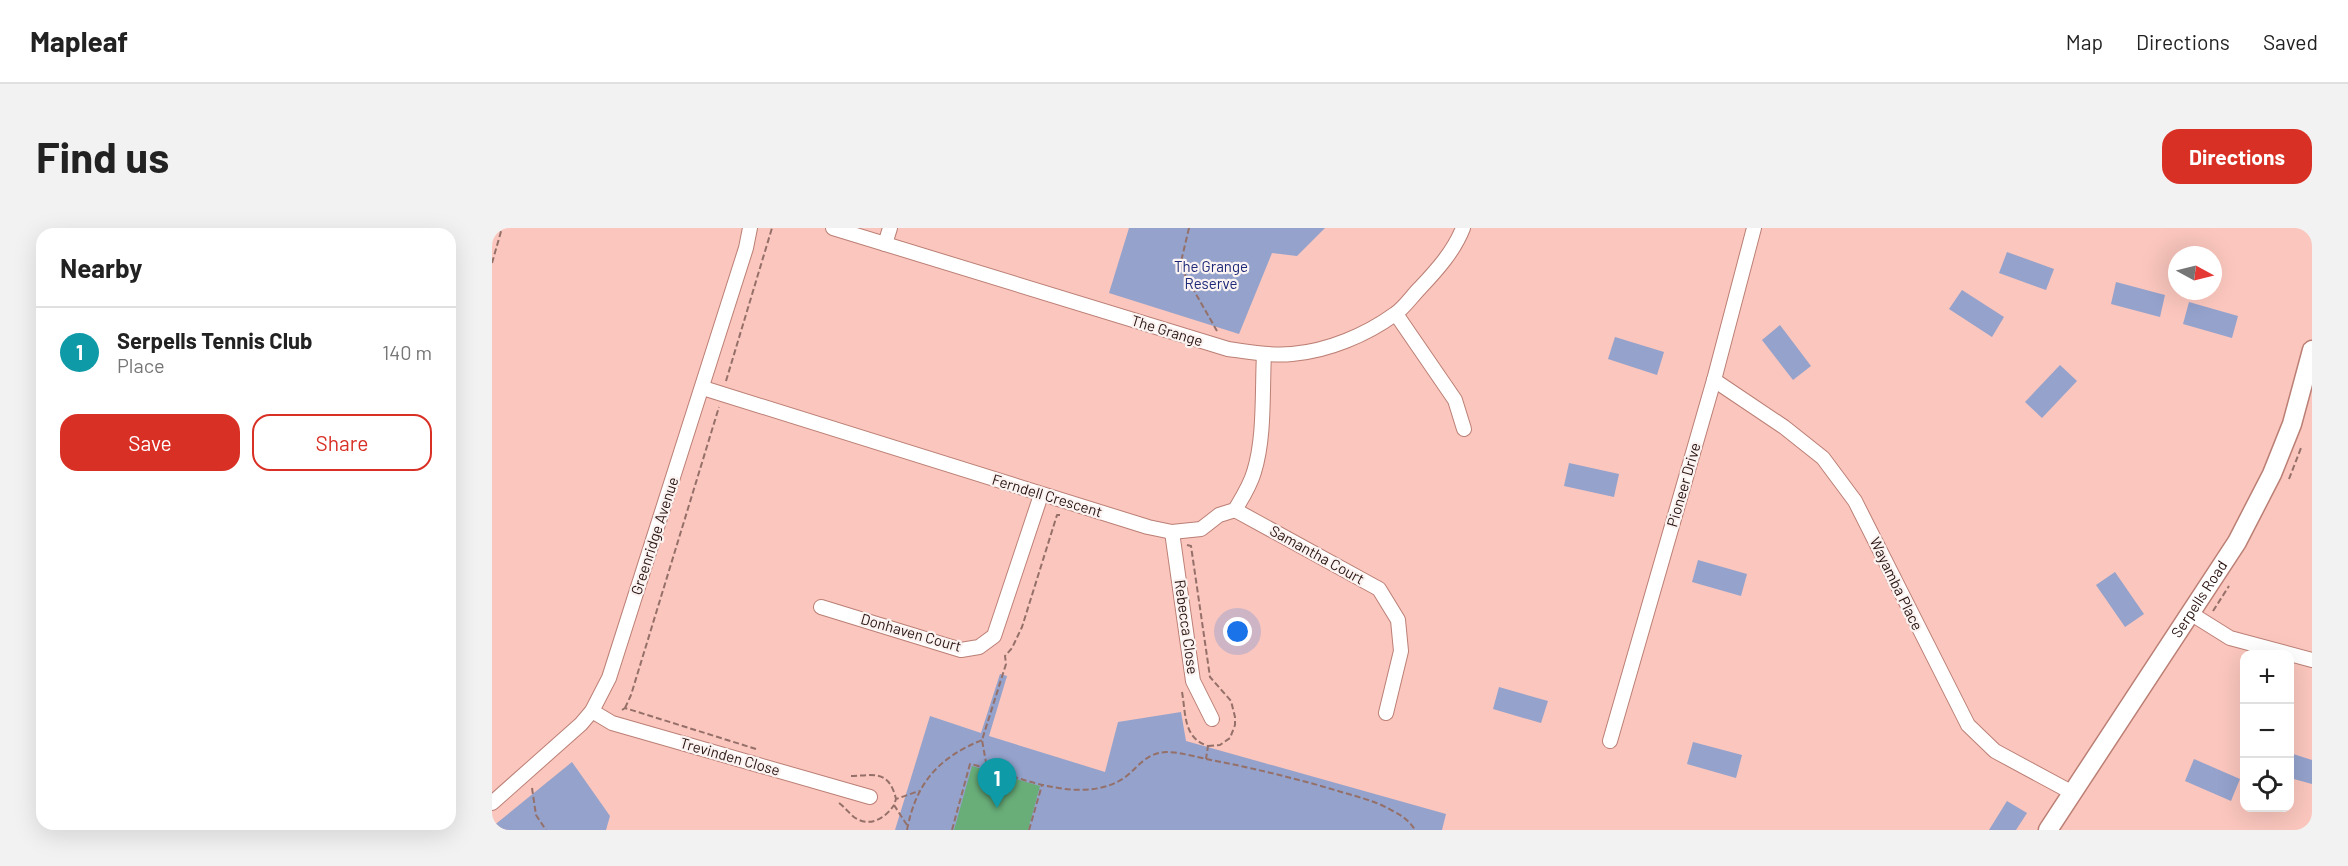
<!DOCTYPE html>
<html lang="en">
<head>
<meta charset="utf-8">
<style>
	:root { --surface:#fff; --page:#f2f2f2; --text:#222; --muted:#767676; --line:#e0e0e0; --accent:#d93025 }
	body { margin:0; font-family:Barlow,sans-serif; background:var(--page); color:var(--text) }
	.controls { position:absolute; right:18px; bottom:18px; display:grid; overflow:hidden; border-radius:12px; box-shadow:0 6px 24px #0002 }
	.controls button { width:54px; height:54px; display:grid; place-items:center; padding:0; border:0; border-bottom:2px solid var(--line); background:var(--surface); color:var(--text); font:30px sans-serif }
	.compass { position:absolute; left:1676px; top:18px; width:54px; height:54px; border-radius:50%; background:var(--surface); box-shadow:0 6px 24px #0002; rotate:97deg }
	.you { position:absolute; left:746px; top:404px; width:21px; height:21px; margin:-15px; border:4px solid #fff; border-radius:50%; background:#1a73e8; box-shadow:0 0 0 9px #1a73e833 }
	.badge { display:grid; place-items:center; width:39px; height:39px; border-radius:50%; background:var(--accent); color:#fff; font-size:20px; font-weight:700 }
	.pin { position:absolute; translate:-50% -50px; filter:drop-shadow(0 2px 3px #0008) }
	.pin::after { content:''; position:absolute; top:32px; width:21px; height:18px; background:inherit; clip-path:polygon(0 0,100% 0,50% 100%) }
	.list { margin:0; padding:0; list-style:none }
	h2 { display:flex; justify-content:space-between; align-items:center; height:78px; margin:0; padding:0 24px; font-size:26px }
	h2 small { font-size:20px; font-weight:400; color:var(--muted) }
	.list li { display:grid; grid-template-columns:39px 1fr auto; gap:18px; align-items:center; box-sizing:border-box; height:90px; padding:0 24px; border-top:2px solid var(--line) }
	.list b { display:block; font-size:22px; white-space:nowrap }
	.list p { margin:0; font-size:20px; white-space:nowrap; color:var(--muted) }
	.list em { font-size:20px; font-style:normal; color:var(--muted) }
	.actions { display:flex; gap:12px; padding:18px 24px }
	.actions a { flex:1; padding:14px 0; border:2px solid var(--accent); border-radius:18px; text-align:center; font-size:21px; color:var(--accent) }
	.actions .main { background:var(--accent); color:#fff }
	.icon { flex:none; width:33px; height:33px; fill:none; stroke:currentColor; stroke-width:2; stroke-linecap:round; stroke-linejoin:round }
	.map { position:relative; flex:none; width:1820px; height:602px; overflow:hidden; border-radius:18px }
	header { display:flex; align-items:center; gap:36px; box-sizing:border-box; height:84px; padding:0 30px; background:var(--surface); border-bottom:2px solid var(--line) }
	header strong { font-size:28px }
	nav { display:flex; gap:33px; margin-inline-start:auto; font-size:21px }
	.intro { display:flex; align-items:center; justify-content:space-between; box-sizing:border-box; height:144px; padding:0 36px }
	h1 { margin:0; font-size:42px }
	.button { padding:15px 27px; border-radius:18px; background:var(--accent); color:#fff; font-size:21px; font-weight:700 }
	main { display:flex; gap:36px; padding:0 36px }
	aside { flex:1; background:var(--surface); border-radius:18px; box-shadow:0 6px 24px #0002 }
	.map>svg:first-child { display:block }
	.green { fill:#94a2cc }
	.building { fill:#69ae79 }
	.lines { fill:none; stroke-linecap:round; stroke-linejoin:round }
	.street-casing { stroke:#bb7f75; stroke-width:16 }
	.secondary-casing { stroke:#bb7f75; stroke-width:21 }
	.path { stroke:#957069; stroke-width:2; stroke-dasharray:6 3; stroke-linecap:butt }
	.street { stroke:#fff; stroke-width:14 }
	.secondary { stroke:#fff; stroke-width:18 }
	.labels { text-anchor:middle; stroke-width:4.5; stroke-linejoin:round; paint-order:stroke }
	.park-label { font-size:15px; fill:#1d2978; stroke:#faf3f2 }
	.street-label { font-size:15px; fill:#2a1410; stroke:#faf3f2 }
</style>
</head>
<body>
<header>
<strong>Mapleaf</strong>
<nav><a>Map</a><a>Directions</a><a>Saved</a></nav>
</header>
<div class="intro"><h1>Find us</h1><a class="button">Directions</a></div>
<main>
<aside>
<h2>Nearby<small></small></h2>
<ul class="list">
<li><span class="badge" style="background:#0f9aa8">1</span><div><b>Serpells Tennis Club</b><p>Place</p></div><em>140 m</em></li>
</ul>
<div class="actions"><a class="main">Save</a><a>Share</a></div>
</aside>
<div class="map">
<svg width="1820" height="602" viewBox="0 0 1820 602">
	<rect width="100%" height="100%" fill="#fac6bd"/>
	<!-- green -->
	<g class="green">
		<polygon points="637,0 833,0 805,28 780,25 747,106 617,65"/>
		<polygon points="1515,24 1562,41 1554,62 1507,45"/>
		<polygon points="1624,54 1673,67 1668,89 1619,76"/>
		<polygon points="1470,62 1512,89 1500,109 1457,81"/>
		<polygon points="1697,74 1746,88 1740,110 1691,96"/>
		<polygon points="1288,97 1319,138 1301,152 1270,112"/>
		<polygon points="1123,109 1172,124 1165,147 1116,131"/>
		<polygon points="1568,137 1585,153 1550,190 1533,174"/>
		<polygon points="1077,235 1127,246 1122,269 1072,258"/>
		<polygon points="1206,332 1255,346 1249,368 1200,354"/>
		<polygon points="1623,344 1652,386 1633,399 1604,357"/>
		<polygon points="508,446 515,448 497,508 613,544 626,494 689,484 694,513 954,586 950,602 403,602 438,488 489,505"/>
		<polygon points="1007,459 1056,473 1049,495 1001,481"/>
		<polygon points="1201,514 1250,527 1244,550 1195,536"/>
		<polygon points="1798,525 1820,532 1820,556 1798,550"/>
		<polygon points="1702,531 1748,551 1739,573 1693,553"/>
		<polygon points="80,534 118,588 114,602 0,602 0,599"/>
		<polygon points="1515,573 1535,585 1524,602 1497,602"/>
	</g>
	<!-- building -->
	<polygon class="building" points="480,538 548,558 536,602 462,602"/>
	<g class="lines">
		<defs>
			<g id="street">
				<path d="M341,0l395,121c21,3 43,7 64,5 36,-3 74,-19 103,-40 9,-6 17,-18 25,-26 17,-18 34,-37 43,-60"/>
				<polyline points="393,16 398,0"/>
				<polyline points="904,86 963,172 972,201"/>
				<polyline points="1222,152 1292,199 1331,230 1363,273 1476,497 1503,523 1579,564"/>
				<path d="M211,160l445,139 24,5 29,-3 18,-14 16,-5c7,-12 15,-24 19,-38 11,-35 8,-81 10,-118"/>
				<polyline points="743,282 887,361 906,392 909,423 894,485"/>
				<polyline points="680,304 701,453 720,491"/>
				<polyline points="329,379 469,422 487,419 502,408 549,267"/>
				<polyline points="1698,385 1738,410 1820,432"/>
				<polyline points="100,483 120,495 378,569"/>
				<polyline points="1118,513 1222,152 1262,0"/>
				<polyline points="0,575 89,496 100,483 117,450 254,20 258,0"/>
			</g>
			<g id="secondary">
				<path id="s1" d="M1556,602l189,-288 35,-68 20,-50 20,-74"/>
			</g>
		</defs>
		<!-- street casing -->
		<use href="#street" class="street-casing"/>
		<!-- secondary casing -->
		<use href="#secondary" class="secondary-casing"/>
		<!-- path -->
		<g class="path">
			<polyline points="697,0 688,38 725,103"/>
			<polyline points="0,35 10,0"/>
			<polyline points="234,153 280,0"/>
			<polyline points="1797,251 1809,220"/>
			<path d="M568,287h-3l-35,112 -10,21 -7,8 1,8 -24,76 5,28c40,13 98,36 137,10 14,-10 21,-25 42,-26 14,0 30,5 45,8 42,8 83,18 124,30 19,6 39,10 56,20 10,5 18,10 24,20"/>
			<polyline points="695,317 699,318 718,449 739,473 743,489 743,497 738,510 728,517 716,518"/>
			<polyline points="1721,383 1737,358"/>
			<path d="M690,464c4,22 1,46 26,54l-2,13"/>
			<polyline points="133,480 139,467 227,179"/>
			<polyline points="130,482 133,480 264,521"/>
			<path d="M359,548c24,-1 38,-6 45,23"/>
			<polyline points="40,560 44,587 54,602"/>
			<path d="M347,575c7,5 11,12 18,16 15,8 29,-2 37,-14"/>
			<polyline points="415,597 402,577 404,571 427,563"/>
			<path d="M415,602c9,-47 31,-72 75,-90"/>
			<polyline points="460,602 478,536 495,540"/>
			<polyline points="537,602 550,557"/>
		</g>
		<!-- street -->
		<use href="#street" class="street"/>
		<!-- secondary -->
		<use href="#secondary" class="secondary"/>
	</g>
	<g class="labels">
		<!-- park labels -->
		<g class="park-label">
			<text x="719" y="44">The Grange<tspan x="719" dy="17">Reserve</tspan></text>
		</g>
		<!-- street labels -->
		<g class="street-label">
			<text transform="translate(675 103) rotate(17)" y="5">The Grange</text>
			<text transform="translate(1192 257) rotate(-74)" y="5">Pioneer Drive</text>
			<text transform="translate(555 268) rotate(17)" y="5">Ferndell Crescent</text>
			<text transform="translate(163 308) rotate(-72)" y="5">Greenridge Avenue</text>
			<text transform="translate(825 327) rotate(29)" y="5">Samantha Court</text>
			<text transform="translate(1404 356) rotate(64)" y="5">Wayamba Place</text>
			<text dy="5" stroke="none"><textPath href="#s1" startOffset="276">Serpells Road</textPath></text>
			<text transform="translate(694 399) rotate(82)" y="5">Rebecca Close</text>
			<text transform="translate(419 405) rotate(16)" y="5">Donhaven Court</text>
			<text transform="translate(238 529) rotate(16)" y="5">Trevinden Close</text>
		</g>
	</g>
</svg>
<div class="controls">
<button>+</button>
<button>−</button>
<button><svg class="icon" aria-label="locate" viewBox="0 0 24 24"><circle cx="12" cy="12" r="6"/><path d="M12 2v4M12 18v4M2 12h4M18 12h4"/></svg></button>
</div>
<svg class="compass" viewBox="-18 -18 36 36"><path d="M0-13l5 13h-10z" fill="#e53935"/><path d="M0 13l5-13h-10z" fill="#767676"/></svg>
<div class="you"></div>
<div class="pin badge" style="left:505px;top:580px;background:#0f9aa8">1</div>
</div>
</main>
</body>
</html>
